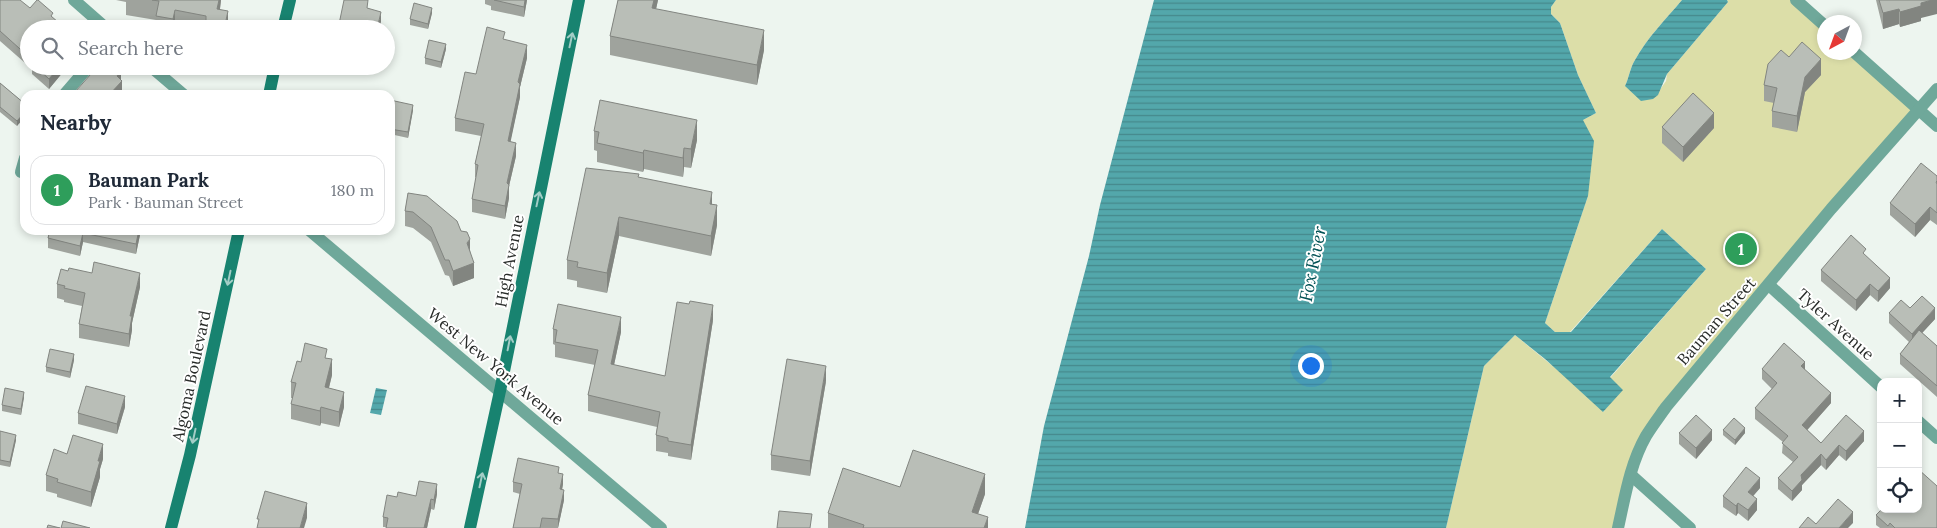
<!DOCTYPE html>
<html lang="en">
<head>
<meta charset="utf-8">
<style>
	:root { --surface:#fff; --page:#f2f2f3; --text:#1f2937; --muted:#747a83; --line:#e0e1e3; --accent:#111827 }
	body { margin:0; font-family:Lora,serif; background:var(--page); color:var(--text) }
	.controls { position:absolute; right:15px; bottom:15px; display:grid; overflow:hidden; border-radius:10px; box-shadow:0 2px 8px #0003 }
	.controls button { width:45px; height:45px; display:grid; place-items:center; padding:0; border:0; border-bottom:1px solid var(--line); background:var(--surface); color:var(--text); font:25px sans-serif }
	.compass { position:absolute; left:1817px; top:15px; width:45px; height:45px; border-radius:50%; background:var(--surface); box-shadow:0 2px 8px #0003; rotate:221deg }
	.you { position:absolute; left:1310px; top:365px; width:18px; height:18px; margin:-12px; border:4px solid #fff; border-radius:50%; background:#1a73e8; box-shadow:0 0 0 8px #1a73e833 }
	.badge { display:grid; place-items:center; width:32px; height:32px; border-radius:50%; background:var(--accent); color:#fff; font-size:16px; font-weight:700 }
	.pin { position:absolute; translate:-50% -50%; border:2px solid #fff; box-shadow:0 1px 5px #0006 }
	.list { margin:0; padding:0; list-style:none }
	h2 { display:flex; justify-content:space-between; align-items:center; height:65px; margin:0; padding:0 20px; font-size:21px }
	h2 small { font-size:16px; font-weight:400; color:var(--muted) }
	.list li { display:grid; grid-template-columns:32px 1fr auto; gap:15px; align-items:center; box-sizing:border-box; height:70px; margin:0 10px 10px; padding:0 10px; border:1px solid var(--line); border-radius:15px }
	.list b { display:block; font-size:19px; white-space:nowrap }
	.list p { margin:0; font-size:16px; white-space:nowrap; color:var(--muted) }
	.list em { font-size:16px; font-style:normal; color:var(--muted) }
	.icon { flex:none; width:28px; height:28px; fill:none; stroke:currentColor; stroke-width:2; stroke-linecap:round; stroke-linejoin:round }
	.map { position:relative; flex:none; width:1937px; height:528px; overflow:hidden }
	.search { position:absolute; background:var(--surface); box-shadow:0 2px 8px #0003; left:20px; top:20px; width:375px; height:55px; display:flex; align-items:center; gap:12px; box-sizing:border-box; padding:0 18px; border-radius:28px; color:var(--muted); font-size:19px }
	.panel { position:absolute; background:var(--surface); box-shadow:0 2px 8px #0003; left:20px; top:90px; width:375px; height:145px; border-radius:15px }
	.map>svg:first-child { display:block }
	.park { fill:#dcdea8 }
	.water { fill:url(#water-rules) }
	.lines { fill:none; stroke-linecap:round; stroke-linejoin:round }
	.minor { stroke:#6fa89a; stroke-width:12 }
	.secondary { stroke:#188370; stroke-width:12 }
	.wall { fill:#9fa39d }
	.shaded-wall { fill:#828580 }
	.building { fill:#b9beb7; stroke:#828580 }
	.oneway { stroke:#a3cdc6 }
	.labels { text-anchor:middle; stroke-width:4; stroke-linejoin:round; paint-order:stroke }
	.street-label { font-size:16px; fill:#282b29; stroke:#fff }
	.water-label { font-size:18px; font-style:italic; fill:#025255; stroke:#fff }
</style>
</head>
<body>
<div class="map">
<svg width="1937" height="528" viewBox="0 0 1937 528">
	<defs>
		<pattern id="water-rules" width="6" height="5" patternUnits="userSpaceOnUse" patternTransform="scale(1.25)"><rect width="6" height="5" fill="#53a7ab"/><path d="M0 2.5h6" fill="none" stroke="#45888b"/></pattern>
	</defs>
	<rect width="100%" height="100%" fill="#edf5ef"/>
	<!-- park -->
	<path class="park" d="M1556,0h126c-16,19 -35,38 -47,60 -5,8 -6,18 -10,26l34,5 7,-10 1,-7 61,-72 -1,-2h69l28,25v27h30l65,57 -273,327 -28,92h-172l38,-162 31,-31 45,37 44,40 6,-34 96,-109 -44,-40 -92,103h-15l-10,-9 43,-127 -5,-76 13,-7 -18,-38 -18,-52 -9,-9v-7z"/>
	<!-- water -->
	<g class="water">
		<polygon points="1154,0 1556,0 1551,7 1551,14 1560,23 1578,75 1596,113 1583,120 1594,141 1588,196 1545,323 1555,332 1571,332 1662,229 1706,269 1610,377 1623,390 1603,412 1545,359 1515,335 1484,366 1446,528 1025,528 1044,426 1089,256 1100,205"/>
		<path d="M1682,0h45l1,2 -61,72 -9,21 -5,4 -12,2 -16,-15c4,-8 5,-18 10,-26 12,-22 31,-41 47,-60z"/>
		<polygon points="376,388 387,390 381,415 370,413"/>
	</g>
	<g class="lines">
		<!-- minor -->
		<g class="minor">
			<polyline points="74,0 107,29"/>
			<polyline points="1796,0 1824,25"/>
			<polyline points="1854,52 1937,126"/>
			<polyline points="150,66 184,95"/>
			<polyline points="64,95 89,66"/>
			<polyline points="21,172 25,158"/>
			<polyline points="309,230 661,528"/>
			<polyline points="1769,285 1881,387"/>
			<polyline points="1918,421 1937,438"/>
			<polyline points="1631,475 1690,528"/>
			<path d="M1618,528c7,-31 12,-64 28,-92 6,-10 13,-19 20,-29l165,-198 106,-120"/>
		</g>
		<!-- secondary -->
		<g class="secondary">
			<polyline points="283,29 290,0"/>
			<polyline points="269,95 275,66"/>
			<polyline points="171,528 190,455 239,230"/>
			<polyline points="470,528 500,391 579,0"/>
		</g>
	</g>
	<!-- wall -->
	<g class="wall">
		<polygon points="0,0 29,29 29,66 68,66 49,89 32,74 32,69 0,41"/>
		<polygon points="116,0 221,0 220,9 228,29 156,29 156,20 126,15 126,2"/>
		<polygon points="485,0 527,0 524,17 491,10 491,6 485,4"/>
		<polygon points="618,0 658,0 656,9 764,50 757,85 610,55 610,36"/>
		<polygon points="1876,0 1937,0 1921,18 1921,21 1900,27 1899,24 1883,29"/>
		<polygon points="432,13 428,29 410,25 410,19"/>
		<polygon points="505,40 527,58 520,87 520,97 510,142 516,156 509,186 509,198 505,219 472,212 472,199 476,177 475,177 475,164 481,136 455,131 455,118 476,74"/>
		<polygon points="446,49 441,68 425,64 425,58"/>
		<polygon points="1789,57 1821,75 1805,92 1797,132 1772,127 1772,111 1774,103 1764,101 1764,85"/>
		<polygon points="0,83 25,104 17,126 0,112"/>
		<polygon points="390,100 413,110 408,138 390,134"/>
		<polygon points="1662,127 1714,128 1683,162 1662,143"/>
		<polygon points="594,131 697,140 691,168 684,167 683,177 644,169 643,172 597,162 597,151 594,150"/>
		<polygon points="1937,176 1937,225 1930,220 1915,237 1890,215 1890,203"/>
		<polygon points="639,177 712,204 717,225 711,256 619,236 607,293 577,287 577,281 567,279 567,260"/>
		<polygon points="408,193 461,231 470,250 474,278 453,286 449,276 445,275 431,242 413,228 405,226 405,211"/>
		<polygon points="50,230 141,230 136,254 83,242 80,256 48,248 48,238"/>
		<polygon points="1866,256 1890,288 1878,302 1870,295 1856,311 1821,281 1821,270"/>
		<polygon points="57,284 140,287 132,323 132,330 129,347 79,338 79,324 82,306 64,302 64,300 57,298"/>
		<polygon points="1910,308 1935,319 1922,333 1937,346 1937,397 1900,364 1900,354 1909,342 1889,323 1889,313"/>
		<polygon points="713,320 691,460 668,456 668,453 656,451 656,435 657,427 588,411 588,395 595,365 555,357 555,345 553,344 553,329 621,332 614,365 665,376"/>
		<polygon points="327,358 332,375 329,388 344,407 339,427 321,423 320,426 291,419 291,404 293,398 291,398 291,382 301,362"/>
		<polygon points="74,360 70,378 46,372 46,367"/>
		<polygon points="1762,369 1805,370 1831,403 1807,430 1821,443 1864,441 1846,461 1839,455 1826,470 1821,465 1802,485 1802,490 1792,501 1778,489 1778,478 1793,462 1782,453 1783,442 1755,419 1755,408 1772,389 1762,379"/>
		<polygon points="826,381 810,476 771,470 771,455"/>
		<polygon points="24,397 21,415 2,411 2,405"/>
		<polygon points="125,407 117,434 78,424 78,413"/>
		<polygon points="1723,430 1745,433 1735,445 1723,435"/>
		<polygon points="0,431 16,440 10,467 0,465"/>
		<polygon points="1679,433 1712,440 1696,459 1679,444"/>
		<polygon points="67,454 103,459 100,469 100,477 91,507 57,497 57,494 46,491 46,475"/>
		<polygon points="559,473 563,484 562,490 564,500 558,528 513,528 520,494 513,492 513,482"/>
		<polygon points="900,487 985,494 978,514 988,528 828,528 828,513"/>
		<polygon points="1760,488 1753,496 1757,510 1748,521 1738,513 1736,516 1723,507 1723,496"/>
		<polygon points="437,494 434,510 431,509 427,528 386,528 386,527 383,527 383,517 416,496"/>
		<polygon points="1876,515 1937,528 1880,528 1876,525"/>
	</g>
	<!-- shaded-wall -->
	<g class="shaded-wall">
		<polygon points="219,0 221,0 218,24 217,9"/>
		<polygon points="525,0 527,0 524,17 524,7"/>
		<polygon points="654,0 658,0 652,27 652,8"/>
		<polygon points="1932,0 1937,0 1937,14 1921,18 1921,21 1900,27 1900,12 1921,3"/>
		<polygon points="432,8 432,13 428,29 428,24"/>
		<polygon points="1899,9 1899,24 1883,29 1883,13"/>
		<polygon points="175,10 175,29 173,29 173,19"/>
		<polygon points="228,11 228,29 225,29 225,25"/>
		<polygon points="381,12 381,22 379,29 377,29"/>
		<polygon points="764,30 764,50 757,85 757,65"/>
		<polygon points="446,44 446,49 441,68 441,62"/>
		<polygon points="527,45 527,58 520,87 520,97 508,154 508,141 518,82"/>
		<polygon points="1821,59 1821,75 1805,92 1797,132 1797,116 1805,77"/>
		<polygon points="60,66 68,66 49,89 49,79"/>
		<polygon points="121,71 121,82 122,81 122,95 109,95 117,76"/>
		<polygon points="413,105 413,110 408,138 408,132"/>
		<polygon points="25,112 25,117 17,126 17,121"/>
		<polygon points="1714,113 1714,128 1683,162 1683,147"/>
		<polygon points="697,120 697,140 691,168 691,149"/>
		<polygon points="516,143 516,156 509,186 509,198 505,219 505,206 507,183"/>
		<polygon points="684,148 684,167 683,177 683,158"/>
		<polygon points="644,150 644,169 643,172 643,153"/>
		<polygon points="712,192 712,212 710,204"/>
		<polygon points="717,205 717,225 711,256 711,236"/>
		<polygon points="1930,207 1930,220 1915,237 1915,224"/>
		<polygon points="619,217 619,236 607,293 607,273"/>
		<polygon points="139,230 141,230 136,254 136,244"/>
		<polygon points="83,233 83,242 80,256 80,246"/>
		<polygon points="470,239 470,254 467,243"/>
		<polygon points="474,263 474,278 453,286 453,271"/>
		<polygon points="140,273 140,287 132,323 132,330 129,347 129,334 130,316"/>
		<polygon points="1890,278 1890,288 1878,302 1878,291"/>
		<polygon points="1870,284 1870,295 1856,311 1856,300"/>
		<polygon points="713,305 713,320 691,460 691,445"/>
		<polygon points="1935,308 1935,319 1912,344 1912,334"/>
		<polygon points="621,317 621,332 611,379 611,364"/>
		<polygon points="74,354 74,360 70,378 70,372"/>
		<polygon points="332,359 332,375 325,403 325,387"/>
		<polygon points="1805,362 1805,372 1801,366"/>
		<polygon points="826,366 826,381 810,476 810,461"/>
		<polygon points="24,392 24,397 21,415 21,409"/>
		<polygon points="344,392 344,407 339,427 339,412"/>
		<polygon points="1831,393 1831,403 1802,436 1802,425"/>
		<polygon points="125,396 125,407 117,434 117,424"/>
		<polygon points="321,407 321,423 320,426 320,411"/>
		<polygon points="1745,428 1745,433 1735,445 1735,440"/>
		<polygon points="1712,430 1712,440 1696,459 1696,448"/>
		<polygon points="1864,431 1864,441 1846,461 1846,451"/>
		<polygon points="16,435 16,440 10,467 10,462"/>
		<polygon points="103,444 103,459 100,469 100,477 91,507 91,492 98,461"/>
		<polygon points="1839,445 1839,455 1826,470 1826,460"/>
		<polygon points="1821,454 1821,465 1802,485 1802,490 1792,501 1792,491 1801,475"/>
		<polygon points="563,474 563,484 560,500 560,489"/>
		<polygon points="985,474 985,494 973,528 972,512"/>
		<polygon points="1760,478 1760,488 1748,502 1748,492"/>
		<polygon points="437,484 437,494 434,510 434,500"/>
		<polygon points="564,490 564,500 558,528 558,519"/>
		<polygon points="431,499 431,509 427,528 424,528"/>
		<polygon points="1757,499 1757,510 1748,521 1748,510"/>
		<polygon points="307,503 307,518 304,528 300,528"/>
		<polygon points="1738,503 1738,513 1736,516 1736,506"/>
		<polygon points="1853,512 1853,523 1848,528 1839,528"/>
		<polygon points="988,517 988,528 984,528"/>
	</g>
	<!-- building -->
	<g class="building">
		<polygon points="0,0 20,0 30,8 37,0 38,0 53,13 51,16 66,29 29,29 29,57 0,31"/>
		<polygon points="152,0 219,0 217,9 228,11 225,25 206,22 206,16 175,10 173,19 156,16 159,1"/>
		<polygon points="344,0 368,0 367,8 381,12 377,29 338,29"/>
		<polygon points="494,0 525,0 524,7"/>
		<polygon points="618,0 654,0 652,8 764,30 757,65 610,36"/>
		<polygon points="1879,0 1932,0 1921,3 1921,6 1900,12 1899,9 1883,13"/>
		<polygon points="414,3 432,8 428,24 410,19"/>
		<polygon points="487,27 505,32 503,39 527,45 518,82 520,84 508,141 516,143 507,183 509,185 505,206 472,199 478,165 475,164 484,124 455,118 465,72 476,74"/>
		<polygon points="429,40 446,44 441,62 425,58"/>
		<polygon points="1802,42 1821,59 1805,77 1797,116 1772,111 1777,88 1764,85 1768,64 1781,50 1789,57"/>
		<polygon points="35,66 60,66 49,79"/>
		<polygon points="98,66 116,66 121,71 117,76 122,81 109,95 78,95 75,92"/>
		<polygon points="0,83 25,104 25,112 17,121 0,107"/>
		<polygon points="1693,93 1714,113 1683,147 1662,127"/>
		<polygon points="390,100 413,105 408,132 390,129"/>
		<polygon points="600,100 697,120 691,149 684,148 683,158 644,150 643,153 597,143 599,132 594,131"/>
		<polygon points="1921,163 1937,176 1937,181 1936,182 1937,184 1937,213 1930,207 1915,224 1890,203"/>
		<polygon points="586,168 639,174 638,177 712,192 710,204 717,205 711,236 619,217 607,273 577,267 578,262 567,260"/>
		<polygon points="408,193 427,196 457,221 461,231 467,232 470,239 467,243 474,263 453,271 449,260 445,260 431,227 413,212 405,211"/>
		<polygon points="50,230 139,230 136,244 83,233 80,246 48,238"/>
		<polygon points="1851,235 1866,249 1863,253 1890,278 1878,291 1870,284 1856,300 1821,270"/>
		<polygon points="94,262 140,273 130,316 132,316 129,334 79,324 85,293 64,288 65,286 57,284 61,269 68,271 69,268 92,273"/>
		<polygon points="1922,296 1935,308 1912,334 1889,313 1901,300 1910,308"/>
		<polygon points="690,301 713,305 691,445 668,441 668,438 656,435 660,412 588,395 598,350 555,342 557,330 553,329 558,304 621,317 611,364 665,376 677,302 689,304"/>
		<polygon points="1919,330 1937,346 1937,386 1900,354"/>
		<polygon points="305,343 327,349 325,358 332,359 325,387 344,392 339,412 321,407 320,411 291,404 296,383 291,382 297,361 301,362"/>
		<polygon points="1784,343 1805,362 1801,366 1831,393 1802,425 1821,443 1846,415 1864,431 1846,451 1839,445 1826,460 1821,454 1801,475 1802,480 1792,491 1778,478 1798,457 1782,443 1788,436 1755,408 1777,383 1762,369"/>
		<polygon points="50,349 74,354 70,372 46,367"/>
		<polygon points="787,359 826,366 810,461 771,455"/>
		<polygon points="86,386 125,396 117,424 78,413"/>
		<polygon points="5,388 24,392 21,409 2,405"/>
		<polygon points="1696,415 1712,430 1696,448 1679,433"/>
		<polygon points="1734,418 1745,428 1735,440 1723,430"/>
		<polygon points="0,431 16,435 10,462 0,460"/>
		<polygon points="73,435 103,444 98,461 100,461 91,492 57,482 58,479 46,475 54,449 67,454"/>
		<polygon points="913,450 985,474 972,512 988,517 984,528 863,528 864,525 828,513 843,468 900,487"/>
		<polygon points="518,458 559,467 558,473 563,474 560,489 564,490 558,519 542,518 540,528 513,528 522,484 513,482"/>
		<polygon points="1746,467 1760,478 1748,492 1757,499 1748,510 1738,503 1736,506 1723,496"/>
		<polygon points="1918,469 1937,486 1937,528 1895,528 1890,523 1888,526 1876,515 1882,509 1918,509"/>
		<polygon points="419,481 437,484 434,500 431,499 424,528 386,528 388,518 383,517 387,495 397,497 398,492 416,496"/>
		<polygon points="265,491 307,503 300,528 257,528 259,519 257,519"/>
		<polygon points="1838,499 1853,512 1839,528 1799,528 1808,517 1816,524"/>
		<polygon points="779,511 812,514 810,528 777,528"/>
		<polygon points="63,521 90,528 61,528"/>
		<polygon points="48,525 60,528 47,528"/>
	</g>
	<!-- one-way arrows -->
	<defs><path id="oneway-shaft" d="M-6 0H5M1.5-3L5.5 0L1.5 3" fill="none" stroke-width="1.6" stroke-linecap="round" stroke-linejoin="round" transform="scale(1.25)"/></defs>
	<g class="oneway">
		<use href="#oneway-shaft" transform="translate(571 40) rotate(-78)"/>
		<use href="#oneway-shaft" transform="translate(538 199) rotate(-78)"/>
		<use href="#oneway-shaft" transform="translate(229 278) rotate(102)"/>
		<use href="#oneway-shaft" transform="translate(509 343) rotate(-79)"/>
		<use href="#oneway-shaft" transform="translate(194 436) rotate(102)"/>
		<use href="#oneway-shaft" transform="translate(481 480) rotate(-78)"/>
	</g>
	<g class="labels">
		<!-- street labels -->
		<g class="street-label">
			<text transform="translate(509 261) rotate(-79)" y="6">High Avenue</text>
			<text transform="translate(1716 321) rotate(-49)" y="6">Bauman Street</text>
			<text transform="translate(1836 324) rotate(42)" y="6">Tyler Avenue</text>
			<text transform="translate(496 366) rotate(40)" y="6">West New York Avenue</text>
			<text transform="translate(191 376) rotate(-78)" y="6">Algoma Boulevard</text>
		</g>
		<!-- water labels -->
		<g class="water-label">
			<text transform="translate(1313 264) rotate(-79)" y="6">Fox River</text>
		</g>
	</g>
</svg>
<div class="controls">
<button>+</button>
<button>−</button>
<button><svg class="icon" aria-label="locate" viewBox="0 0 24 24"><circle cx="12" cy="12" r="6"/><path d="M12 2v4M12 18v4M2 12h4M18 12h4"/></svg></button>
</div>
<svg class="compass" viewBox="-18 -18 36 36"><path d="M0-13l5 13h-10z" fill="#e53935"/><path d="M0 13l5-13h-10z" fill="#747a83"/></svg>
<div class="you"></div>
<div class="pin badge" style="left:1741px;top:249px;background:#2e9e5b">1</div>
<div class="search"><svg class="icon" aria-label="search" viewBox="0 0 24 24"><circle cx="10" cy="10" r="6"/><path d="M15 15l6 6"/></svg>Search here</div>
<section class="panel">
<h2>Nearby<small></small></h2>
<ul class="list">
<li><span class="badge" style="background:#2e9e5b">1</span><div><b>Bauman Park</b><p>Park · Bauman Street</p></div><em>180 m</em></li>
</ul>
</section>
</div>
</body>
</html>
